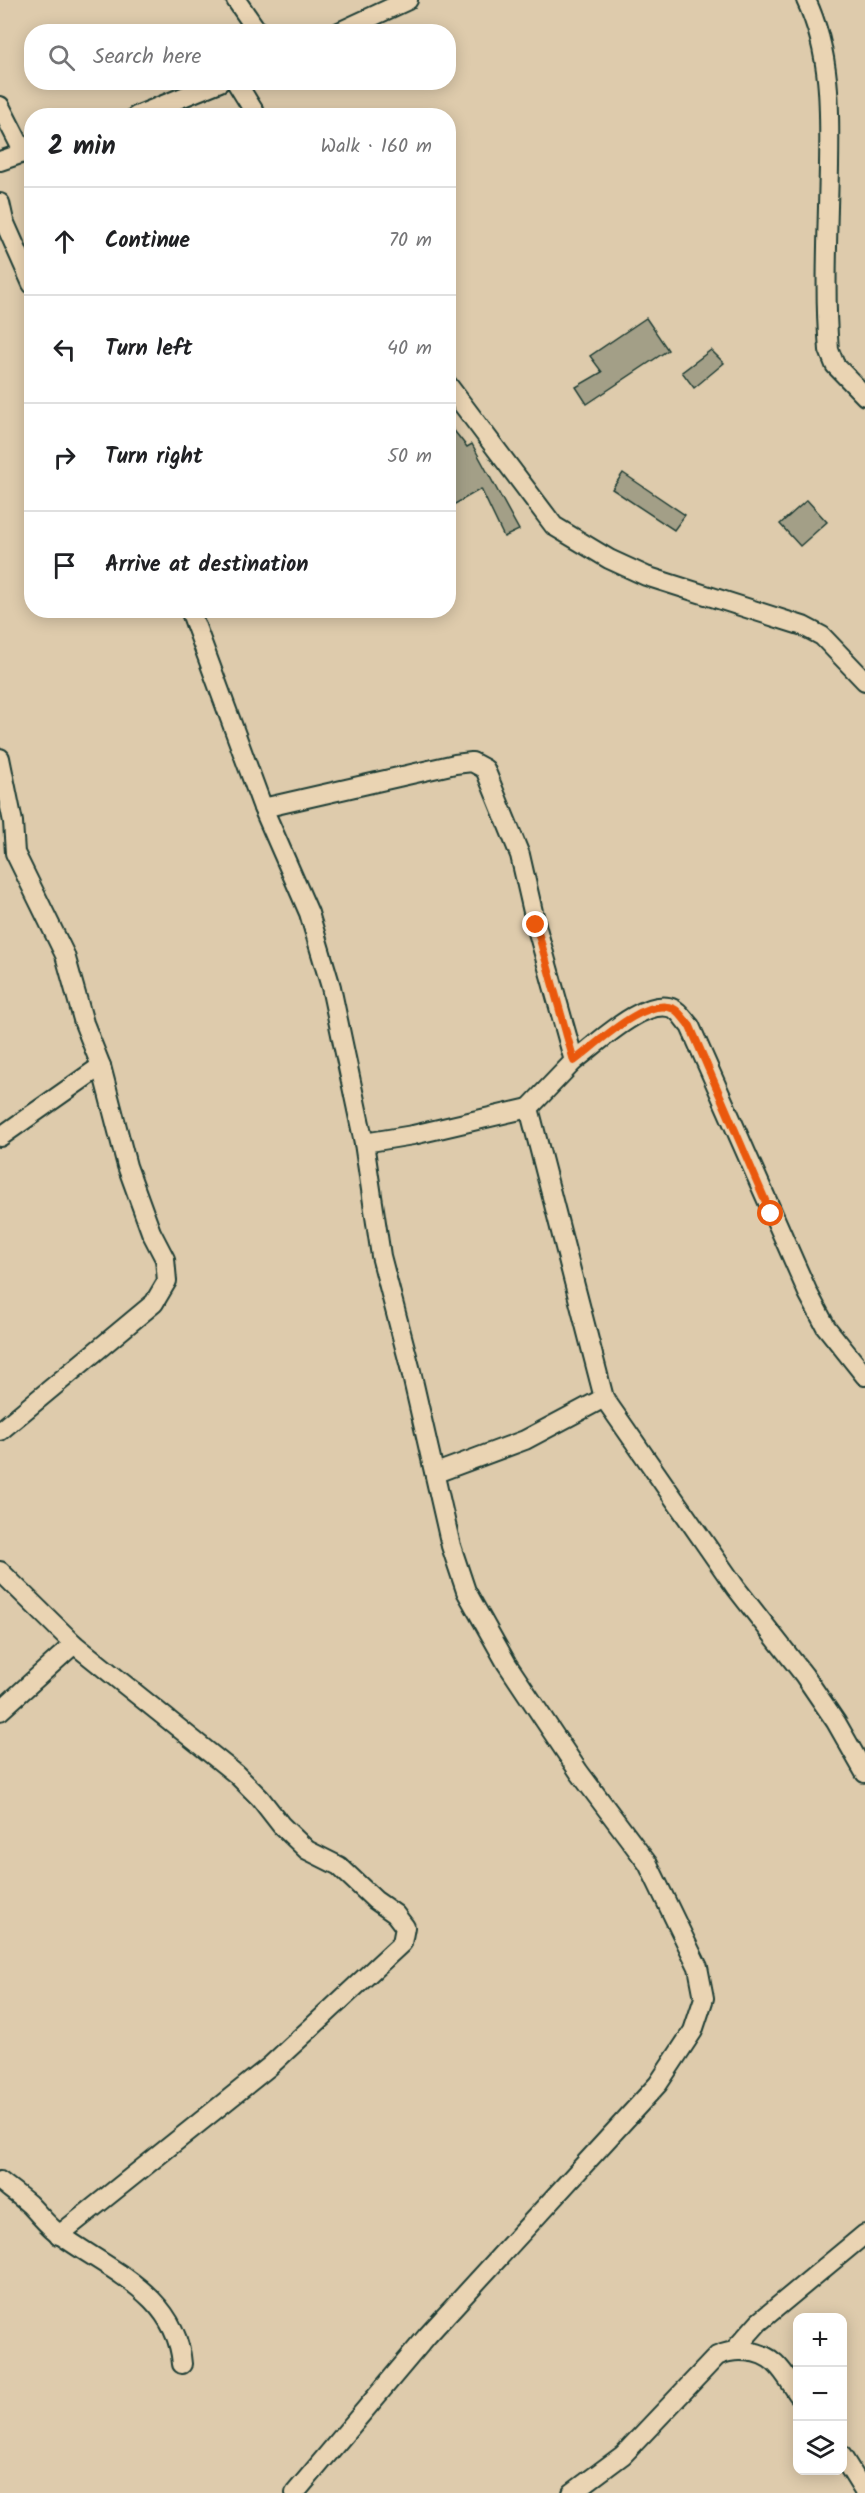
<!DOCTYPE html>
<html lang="en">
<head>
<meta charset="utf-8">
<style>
	:root { --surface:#fff; --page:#f2f2f2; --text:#202124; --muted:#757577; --line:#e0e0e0 }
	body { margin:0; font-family:Kalam,sans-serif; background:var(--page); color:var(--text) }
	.controls { position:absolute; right:18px; bottom:18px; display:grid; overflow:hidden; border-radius:12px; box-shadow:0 3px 15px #0003 }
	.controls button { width:54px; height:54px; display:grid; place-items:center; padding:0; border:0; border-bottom:2px solid var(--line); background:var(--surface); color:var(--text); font:30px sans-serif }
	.stop { position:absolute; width:18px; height:18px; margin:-14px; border:4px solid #ea580c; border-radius:50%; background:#fff }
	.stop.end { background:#ea580c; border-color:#fff; box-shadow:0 2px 6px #0008 }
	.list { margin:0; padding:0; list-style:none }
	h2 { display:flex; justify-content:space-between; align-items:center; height:78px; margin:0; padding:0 24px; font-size:26px }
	h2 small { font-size:20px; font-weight:400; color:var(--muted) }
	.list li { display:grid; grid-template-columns:39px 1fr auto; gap:18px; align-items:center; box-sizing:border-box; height:108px; padding:0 24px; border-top:2px solid var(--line) }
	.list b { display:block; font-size:22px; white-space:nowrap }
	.list em { font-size:20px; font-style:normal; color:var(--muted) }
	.icon { flex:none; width:33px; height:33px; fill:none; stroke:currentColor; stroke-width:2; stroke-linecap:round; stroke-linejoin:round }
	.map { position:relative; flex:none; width:865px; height:2493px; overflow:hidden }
	.search { position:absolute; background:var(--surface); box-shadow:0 3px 15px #0003; left:24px; top:24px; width:432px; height:66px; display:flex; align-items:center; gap:15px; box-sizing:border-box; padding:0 21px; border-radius:24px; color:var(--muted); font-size:22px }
	.panel { position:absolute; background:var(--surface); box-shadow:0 3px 15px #0003; left:24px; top:108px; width:432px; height:510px; border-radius:24px }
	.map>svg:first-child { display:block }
	.building { fill:#a39f87; stroke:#1f3d34; stroke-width:1.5 }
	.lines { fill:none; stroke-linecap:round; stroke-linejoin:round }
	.street-casing { stroke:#1f3d34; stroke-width:22 }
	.street { stroke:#ead4b3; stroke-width:18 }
	.route { stroke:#ea580c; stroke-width:8 }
</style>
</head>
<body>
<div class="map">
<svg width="865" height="2493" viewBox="0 0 865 2493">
	<rect width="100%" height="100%" fill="#decbac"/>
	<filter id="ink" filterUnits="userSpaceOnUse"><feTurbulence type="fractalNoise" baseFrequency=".0167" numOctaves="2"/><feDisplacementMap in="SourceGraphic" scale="12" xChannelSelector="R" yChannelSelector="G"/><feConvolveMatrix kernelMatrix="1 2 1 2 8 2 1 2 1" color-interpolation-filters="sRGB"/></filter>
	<g filter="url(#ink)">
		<!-- building -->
		<g class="building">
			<polygon points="646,318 668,350 587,404 576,387 602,372 590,356"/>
			<polygon points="711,350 724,363 694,388 682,372"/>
			<polygon points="448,423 467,447 472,444 519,530 504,537 481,489 448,508"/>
			<polygon points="623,473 685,515 674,530 612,489"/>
			<polygon points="807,500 827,522 800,546 780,524"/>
		</g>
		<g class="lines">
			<defs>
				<g id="street">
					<polyline points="236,0 258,32"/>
					<path d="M806,0c25,53 24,109 23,166 -1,61 -5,123 0,184l6,15 30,31"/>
					<polyline points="339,32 408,0"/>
					<polyline points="236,82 257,116"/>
					<polyline points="0,106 24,153"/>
					<polyline points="136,116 220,82"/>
					<polyline points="0,161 32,150"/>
					<polyline points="0,203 4,221 32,284"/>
					<polyline points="448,385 554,526 609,559 646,576 803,626 822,636 865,681"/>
					<polyline points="190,610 263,808 309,913 331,987 364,1143 381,1256 410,1367 451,1546 466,1591 507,1664 579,1772 648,1864 698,1967 704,1998 693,2031 658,2084 428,2335 295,2493"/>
					<polyline points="0,758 13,822 15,853 65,955 84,1023 101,1066 127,1166 151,1232 165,1259 167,1281 154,1303 0,1431"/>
					<polyline points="263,808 455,764 472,762 485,769 520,855 536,925 574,1061 529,1108"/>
					<path d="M574,1061c22,-16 72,-66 100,-52 6,3 11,12 16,17l118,267 18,34 39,49"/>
					<polyline points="0,1137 101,1066"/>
					<polyline points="364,1143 413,1135 529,1108 604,1398 736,1588 804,1675 836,1722 865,1773"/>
					<polyline points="436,1473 525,1440 604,1398"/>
					<polyline points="0,1571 74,1644 236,1774 260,1798 281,1825 307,1850 339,1866 375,1900 395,1914 405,1927 402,1943 270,2066 59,2235"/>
					<polyline points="0,1711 74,1644"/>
					<path d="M0,2181c10,8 20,15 29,23 11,11 20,24 33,32 49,35 115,60 120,128"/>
					<polyline points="735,2349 759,2322 865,2234"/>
					<polyline points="842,2456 865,2493"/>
					<path d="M572,2493l51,-38 94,-99c17,-8 43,-7 58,7 9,8 16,21 23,31"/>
				</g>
			</defs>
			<!-- street casing -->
			<use href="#street" class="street-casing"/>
			<!-- street -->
			<use href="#street" class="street"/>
		</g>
	</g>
	<g class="lines" filter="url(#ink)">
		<!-- route -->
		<path class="route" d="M536,925l38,136c22,-16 72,-66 100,-52 6,3 11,12 16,17l81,188"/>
	</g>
</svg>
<div class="controls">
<button>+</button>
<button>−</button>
<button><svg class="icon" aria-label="layers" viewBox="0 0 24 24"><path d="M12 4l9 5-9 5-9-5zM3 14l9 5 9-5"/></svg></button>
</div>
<div class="stop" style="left:771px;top:1214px"></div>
<div class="stop end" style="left:536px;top:925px"></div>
<div class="search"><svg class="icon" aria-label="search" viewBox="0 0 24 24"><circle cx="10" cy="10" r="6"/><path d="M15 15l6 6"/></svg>Search here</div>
<section class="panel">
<h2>2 min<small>Walk · 160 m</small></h2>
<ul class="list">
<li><svg class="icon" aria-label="ahead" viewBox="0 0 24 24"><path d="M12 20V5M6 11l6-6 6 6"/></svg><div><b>Continue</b></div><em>70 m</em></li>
<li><svg class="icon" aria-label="left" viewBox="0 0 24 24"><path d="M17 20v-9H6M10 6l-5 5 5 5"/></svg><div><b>Turn left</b></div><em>40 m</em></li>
<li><svg class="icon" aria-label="right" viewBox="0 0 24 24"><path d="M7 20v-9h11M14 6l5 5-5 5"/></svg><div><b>Turn right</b></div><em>50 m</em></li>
<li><svg class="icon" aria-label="arrive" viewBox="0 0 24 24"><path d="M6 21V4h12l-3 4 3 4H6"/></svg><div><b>Arrive at destination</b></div></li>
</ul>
</section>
</div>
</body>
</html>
